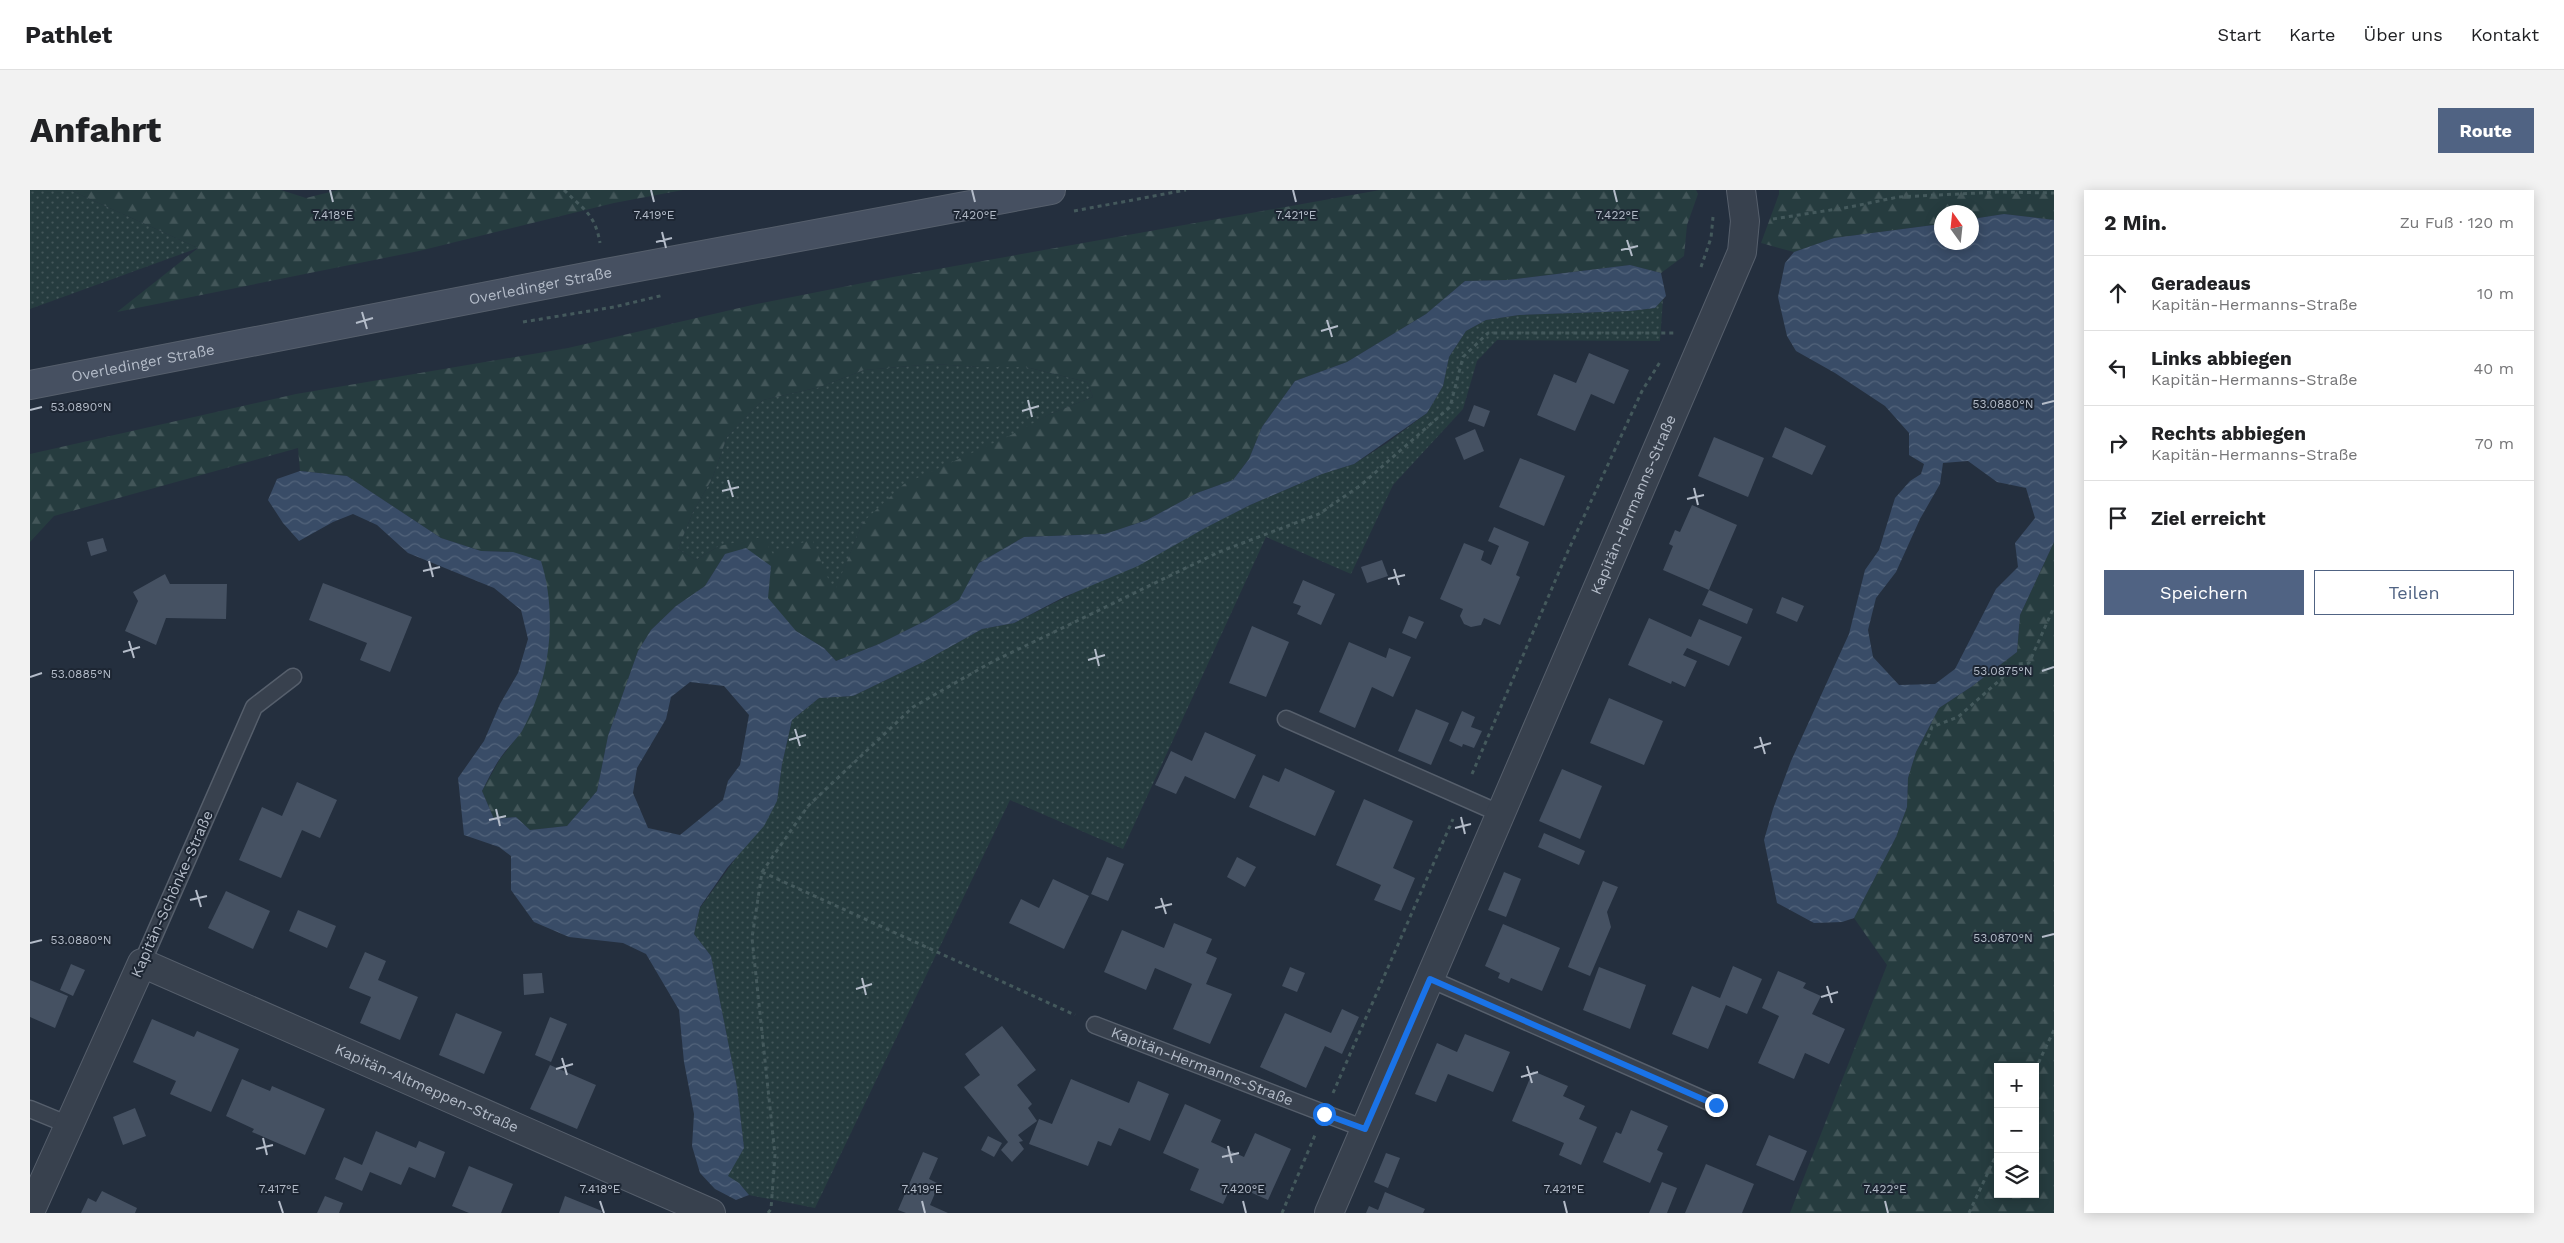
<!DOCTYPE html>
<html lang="de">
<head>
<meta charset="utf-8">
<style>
	:root { --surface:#fff; --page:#f2f2f2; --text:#202124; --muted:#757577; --line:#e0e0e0; --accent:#506383 }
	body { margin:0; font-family:"Work Sans",sans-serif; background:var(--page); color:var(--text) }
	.controls { position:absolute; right:15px; bottom:15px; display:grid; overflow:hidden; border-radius:0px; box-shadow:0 2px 12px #0003 }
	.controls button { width:45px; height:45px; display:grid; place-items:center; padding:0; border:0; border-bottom:1px solid var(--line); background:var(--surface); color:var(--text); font:25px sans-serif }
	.compass { position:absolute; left:1904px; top:15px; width:45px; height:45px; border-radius:50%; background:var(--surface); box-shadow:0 2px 12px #0003; rotate:345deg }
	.stop { position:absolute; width:15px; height:15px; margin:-11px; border:4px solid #1a73e8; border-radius:50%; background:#fff }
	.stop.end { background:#1a73e8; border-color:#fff; box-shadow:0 1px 5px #0008 }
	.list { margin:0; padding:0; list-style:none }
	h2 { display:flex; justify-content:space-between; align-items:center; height:65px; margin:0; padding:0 20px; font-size:21px }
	h2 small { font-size:16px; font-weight:400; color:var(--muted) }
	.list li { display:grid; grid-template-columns:32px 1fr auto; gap:15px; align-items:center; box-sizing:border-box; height:75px; padding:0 20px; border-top:1px solid var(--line) }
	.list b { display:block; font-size:19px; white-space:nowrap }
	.list p { margin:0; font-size:16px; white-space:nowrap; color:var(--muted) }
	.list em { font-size:16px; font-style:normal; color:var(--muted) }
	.actions { display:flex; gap:10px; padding:15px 20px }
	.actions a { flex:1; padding:11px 0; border:1px solid var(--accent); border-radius:0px; text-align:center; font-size:18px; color:var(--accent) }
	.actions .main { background:var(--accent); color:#fff }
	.icon { flex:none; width:28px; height:28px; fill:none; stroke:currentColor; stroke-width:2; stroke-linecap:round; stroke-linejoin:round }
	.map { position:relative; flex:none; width:2024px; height:1023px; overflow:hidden; border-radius:0px }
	header { display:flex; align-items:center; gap:30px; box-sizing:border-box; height:70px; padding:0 25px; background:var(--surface); border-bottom:1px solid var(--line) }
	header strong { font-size:24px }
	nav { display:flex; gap:28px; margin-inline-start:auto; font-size:18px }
	.intro { display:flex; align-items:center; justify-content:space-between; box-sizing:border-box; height:120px; padding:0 30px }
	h1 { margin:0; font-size:35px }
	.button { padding:12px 22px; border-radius:0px; background:var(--accent); color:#fff; font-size:18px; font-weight:700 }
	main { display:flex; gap:30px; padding:0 30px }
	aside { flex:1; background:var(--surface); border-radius:0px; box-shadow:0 2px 12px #0003 }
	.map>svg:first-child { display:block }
	.grass { fill:url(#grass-dots) }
	.forest { fill:url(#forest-firs); fill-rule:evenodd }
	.water { fill:url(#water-waves); fill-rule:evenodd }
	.building { fill:#455162 }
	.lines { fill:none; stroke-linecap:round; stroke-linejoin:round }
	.lane-casing { stroke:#565f6c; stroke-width:19 }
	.street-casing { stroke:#565f6c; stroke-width:30 }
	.secondary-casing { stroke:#565f6c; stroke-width:30 }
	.path { stroke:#44595c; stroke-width:3; stroke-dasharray:4 4; stroke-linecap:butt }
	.lane { stroke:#38414e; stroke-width:16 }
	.street { stroke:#38414e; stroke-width:28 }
	.secondary { stroke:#465061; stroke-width:28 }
	.route { stroke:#1a73e8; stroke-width:6 }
	.ticks { fill:none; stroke:#b4bcc9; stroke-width:2 }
	.labels { text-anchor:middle; stroke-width:4; stroke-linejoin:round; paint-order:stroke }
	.street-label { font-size:15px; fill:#b4bcc9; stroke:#1d2633 }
	.ticks-label { font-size:12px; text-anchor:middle; fill:#b4bcc9; stroke:#1d2633; stroke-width:4; stroke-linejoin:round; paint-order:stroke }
</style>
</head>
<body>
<header>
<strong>Pathlet</strong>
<nav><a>Start</a><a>Karte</a><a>Über uns</a><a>Kontakt</a></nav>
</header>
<div class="intro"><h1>Anfahrt</h1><a class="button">Route</a></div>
<main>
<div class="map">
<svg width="2024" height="1023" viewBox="0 0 2024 1023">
	<defs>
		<pattern id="grass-dots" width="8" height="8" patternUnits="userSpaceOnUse" patternTransform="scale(1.25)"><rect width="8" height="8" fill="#263c3f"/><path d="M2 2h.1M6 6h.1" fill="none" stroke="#435659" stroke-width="1.8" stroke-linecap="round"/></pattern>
		<pattern id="forest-firs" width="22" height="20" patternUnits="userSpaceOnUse" patternTransform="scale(1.25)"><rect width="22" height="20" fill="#263c3f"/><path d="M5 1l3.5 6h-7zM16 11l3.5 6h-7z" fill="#435659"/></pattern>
		<pattern id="water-waves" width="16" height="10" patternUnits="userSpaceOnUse" patternTransform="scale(1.25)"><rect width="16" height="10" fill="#394c67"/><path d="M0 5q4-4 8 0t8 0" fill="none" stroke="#53647b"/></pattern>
	</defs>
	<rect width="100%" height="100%" fill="#242f3e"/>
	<!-- grass -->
	<g class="grass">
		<polygon points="0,0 40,0 168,58 0,119"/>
		<polygon points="1633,109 1630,151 1467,150 1447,171 1433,219 1363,295 1321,384 1236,347 1093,659 980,610 785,1018 719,1005 709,993 697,986 714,958 707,897 681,766 664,744 670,718 747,611 752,574 762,530 789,508 823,506 893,472 952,439 984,433 1220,315 1292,284 1324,274 1357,253 1397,223 1413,196 1419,167 1436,141 1456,130 1489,125 1600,121 1625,118"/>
		<polygon points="904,174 948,177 996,177 1057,192 1063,207 1020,224 833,332 804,404 743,364 689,356 666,370 648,359 663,322 682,289 697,247 733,210 790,197 834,180"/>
	</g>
	<!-- forest -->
	<g class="forest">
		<polygon points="40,0 251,0 276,8 308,0 653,0 584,13 389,61 87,122 168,58"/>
		<path d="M1350,0h316l2,4 -11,31 -3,31 -23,17 -31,-8 -123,15 -42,1 -39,33 -79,48 -52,19 -33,46 -13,32 -16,21 -36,13 -50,27 -42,14 -81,3 -45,26 -19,37 -35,21 -46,23 -43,17 -12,-13 -28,-17 -71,-77 -20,32 -29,20 -25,24 -13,21 -30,85 -11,55 -30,35 -37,4 -14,-13 -22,2 -12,-28 18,-32 21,-27 24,-64 -32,-116 -32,-1 -40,-13 -94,-62 -47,-5 -2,-23 -244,68 -24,26v-88l266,-60 272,-46 184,-43 141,-28zM904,174l44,3h48l61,15 6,15 -43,17 -41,22 -105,48 -41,38 -29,71 -22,-54 -39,15 -11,-17 -43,9 -23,14 -18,-11 15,-37 19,-33 15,-42 36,-37 57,-13 44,-17z"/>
		<polygon points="1749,0 2024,0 2024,30 1974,24 1942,29 1941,22 1911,22 1911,34 1804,48 1764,62 1731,53 1749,4"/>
		<path d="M2024,352v671h-264l97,-248 -33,-47 42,-81 11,-30 1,-29 8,-26 23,-44 32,-21 46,-35 3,-37zM1968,877h37v127h-37z"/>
	</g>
	<!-- water -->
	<g class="water">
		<path d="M1974,24l50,6v322l-34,73 -3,37 -46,35 -32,21 -23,44 -8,26 -1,29 -11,30 -42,81 -12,4 -28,1 -37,-20 -13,-63 9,-31 18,-48 58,-127 16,-64 14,-20 16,-52 15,-17 11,-7 3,-10 -15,-9v-22l-24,-27 -50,-33 -39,-22 -9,-15 -9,-39 7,-34 9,-11 40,-14 107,-14v18h30l1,-23zM1938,271l29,21 29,6 9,30 -20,25 3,24 -22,22 -41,80 -20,15 -36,1 -26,-28 -5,-27 8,-32 20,-26 24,-53 20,-35 3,-21z"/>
		<path d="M1600,75l31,8 5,23 -11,12 -25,3 -111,4 -33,5 -20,11 -17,26 -6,29 -16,27 -73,51 -32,10 -72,31 -45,23 -67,38 -74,31 -50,26 -32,6 -59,33 -70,34 -34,2 -27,22 -10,44 -5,37 -13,25 -37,42 -27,39 -6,27 17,22 26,131 7,61 -16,28 11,7 10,12 -13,5 -21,-11 -15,-16 -8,-27 2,-32 -10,-52 -5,-52 -33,-56 -23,-11 -54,-6 -35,-15 -23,-32v-34l-12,-9 -35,-12 -6,-57 26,-37 16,-37 18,-31 10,-34 -7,-29 -27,-22 -86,-35 -31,-28 -24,-11 -20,8 -34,19 -16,-18 -15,-23 9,-21 23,-8 47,5 94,62 40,13 32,1 28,9c17,54 9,120 -19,170 -6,9 -15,17 -21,26 -8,11 -13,23 -19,34l12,28 22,-2 14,13 37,-4 30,-35 11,-55 30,-85 13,-21 25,-24 29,-20 20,-32 21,-6 25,18 -3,32 28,33 28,17 12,13 43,-17 46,-23 34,-21 20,-37 45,-26 81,-3 42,-14 50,-27 36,-13 16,-21 13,-32 33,-46 52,-19 79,-48 39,-33 42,-1zM660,492l34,4 25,29 -9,50 -12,16 -5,19 -43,35 -32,-7 -15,-35 4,-25 29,-49 5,-22z"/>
	</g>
	<!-- building -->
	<g class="building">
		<polygon points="1559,163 1599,180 1584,214 1561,204 1545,241 1507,225 1524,184 1546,193"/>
		<polygon points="1444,215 1460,221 1454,237 1438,231"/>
		<polygon points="1755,237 1796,256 1782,285 1742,267"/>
		<polygon points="1445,239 1454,261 1434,270 1425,248"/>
		<polygon points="1684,247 1734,268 1718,307 1668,286"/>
		<polygon points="1490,268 1535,286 1514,336 1469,317"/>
		<polygon points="1662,315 1707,335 1679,400 1723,419 1717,434 1672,415 1679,400 1633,380 1643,356 1639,354 1645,340 1650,342"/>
		<polygon points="1464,337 1499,352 1486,385 1490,387 1470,435 1454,428 1451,435 1441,437 1434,434 1430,426 1433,419 1410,409 1434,353 1454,361 1451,370 1461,375 1469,356 1458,351"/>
		<polygon points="73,348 77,361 61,366 57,352"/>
		<polygon points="1352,370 1358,386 1337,393 1331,377"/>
		<polygon points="135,384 140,394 197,394 196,429 136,428 126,455 95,441 108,411 103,402"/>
		<polygon points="1273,390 1305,404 1291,435 1267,424 1271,416 1263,413"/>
		<polygon points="293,393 382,427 360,482 330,470 337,453 279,430"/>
		<polygon points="1752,407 1774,416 1767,432 1746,423"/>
		<polygon points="1379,426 1394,432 1386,449 1372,443"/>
		<polygon points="1619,428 1661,447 1669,429 1712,447 1699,476 1657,458 1653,465 1667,471 1655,497 1642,491 1641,494 1598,475"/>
		<polygon points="1222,436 1259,452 1236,507 1199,493"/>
		<polygon points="1319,452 1356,468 1359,458 1381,467 1363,507 1342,497 1325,538 1289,522"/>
		<polygon points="1579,508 1633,531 1614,575 1560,553"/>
		<polygon points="1386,519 1419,533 1401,575 1368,561"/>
		<polygon points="1432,521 1445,527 1441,537 1452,541 1444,558 1433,554 1432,557 1419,551"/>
		<polygon points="1175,542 1226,565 1205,609 1155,586 1146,604 1125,595 1141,561 1162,571"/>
		<polygon points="1255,578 1305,601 1285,646 1219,617 1233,585 1249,592"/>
		<polygon points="1532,579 1572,596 1550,649 1509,631"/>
		<polygon points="267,592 307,610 290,648 272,640 251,688 209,670 232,617 252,626"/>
		<polygon points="1334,609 1383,631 1363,678 1385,688 1371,721 1344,710 1351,695 1306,675"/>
		<polygon points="1514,643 1555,661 1549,675 1508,657"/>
		<polygon points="1077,667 1094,674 1078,711 1061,704"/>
		<polygon points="1207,667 1226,677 1215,697 1197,687"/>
		<polygon points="1474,682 1491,689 1476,727 1458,720"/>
		<polygon points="1023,689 1059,706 1034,759 979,733 991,709 1009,718"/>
		<polygon points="1573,691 1588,697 1577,722 1581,737 1560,786 1538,777"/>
		<polygon points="196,701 240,721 223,759 178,738"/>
		<polygon points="268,720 306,736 297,758 259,741"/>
		<polygon points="1144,733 1182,749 1176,763 1187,768 1176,794 1202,804 1180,854 1143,839 1162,794 1125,778 1116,800 1074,782 1092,740 1134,758"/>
		<polygon points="1473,734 1530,758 1512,801 1481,788 1479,793 1468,788 1470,783 1455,776"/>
		<polygon points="335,762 356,771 348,790 388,807 370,850 330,833 341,807 319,798"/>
		<polygon points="41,774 55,780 43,806 30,800"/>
		<polygon points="1703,776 1732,789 1717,824 1696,815 1678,859 1642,844 1662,796 1690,808"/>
		<polygon points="1260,777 1275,783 1267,802 1252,796"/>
		<polygon points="1569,777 1616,795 1600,839 1553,820"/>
		<polygon points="1748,781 1776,793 1773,798 1791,806 1782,824 1815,839 1799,874 1775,863 1764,889 1728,873 1749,826 1732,818"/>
		<polygon points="512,783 514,803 494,805 493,784"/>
		<polygon points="0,790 38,806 25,838 0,827"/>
		<polygon points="1312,819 1329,827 1312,864 1295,856 1276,898 1230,877 1255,823 1301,843"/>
		<polygon points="426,823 472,842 454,884 409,865"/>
		<polygon points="520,827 537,834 521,872 505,865"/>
		<polygon points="122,829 164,847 167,841 209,859 181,922 140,904 146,891 103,872"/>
		<polygon points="972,836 1006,880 987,895 1002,914 998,918 1007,931 988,945 993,951 989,952 994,959 982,972 971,960 978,952 934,897 950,885 935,864"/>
		<polygon points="1435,844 1480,862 1463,902 1418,884 1406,912 1385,904 1407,853 1427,862"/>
		<polygon points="520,875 566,895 547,939 500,919"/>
		<polygon points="1503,881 1538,896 1533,906 1555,916 1549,929 1567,937 1551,975 1529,965 1534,953 1482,931"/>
		<polygon points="212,889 240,901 242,896 295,919 275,965 222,942 224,939 196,926"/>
		<polygon points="1041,889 1099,913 1108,891 1139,904 1120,951 1089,938 1081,956 1068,951 1058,976 999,954 1009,929 1022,934"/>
		<polygon points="1155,914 1191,930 1181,952 1214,967 1225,943 1261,959 1238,1010 1202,994 1193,1014 1160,1000 1169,979 1133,963"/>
		<polygon points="105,918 116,946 93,955 83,927"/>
		<polygon points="1601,920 1638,936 1627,960 1633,963 1620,993 1573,972 1586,942 1591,944"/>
		<polygon points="346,941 386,958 389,951 415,962 405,988 379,977 371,995 340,982 332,1001 305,989 314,967 332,975"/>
		<polygon points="1739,945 1777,961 1764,991 1726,975"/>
		<polygon points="958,946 972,953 964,967 951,960"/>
		<polygon points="893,962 908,968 899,989 909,994 900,1015 918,1023 876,1023 868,1020"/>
		<polygon points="1356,963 1370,968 1358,998 1344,992"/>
		<polygon points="1676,974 1724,994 1712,1023 1655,1023"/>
		<polygon points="439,976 483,994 471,1023 439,1023 422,1016"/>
		<polygon points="1632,992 1647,998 1637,1023 1619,1023"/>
		<polygon points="72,1001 107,1018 105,1023 51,1023 58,1008 66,1012"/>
		<polygon points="1355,1002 1395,1019 1393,1023 1336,1023 1339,1016 1348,1020"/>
		<polygon points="295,1006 313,1013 309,1023 287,1023"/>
		<polygon points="535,1006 572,1021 571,1023 529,1023"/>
	</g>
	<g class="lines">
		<defs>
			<g id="lane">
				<polyline points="1256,529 1471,624"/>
				<polyline points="112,773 224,517 263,487"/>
				<polyline points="1400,789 1686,915"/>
				<path id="s1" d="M1065,835l270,104"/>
				<polyline points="0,919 39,935"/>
			</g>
			<g id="street">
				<path id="s2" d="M0,1022l112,-249 569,250"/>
				<path id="s3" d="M1299,1023l413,-961 3,-31 -4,-31"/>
			</g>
			<g id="secondary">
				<path id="s4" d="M0,195l576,-112 445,-83"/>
			</g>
		</defs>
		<!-- lane casing -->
		<use href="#lane" class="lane-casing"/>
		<!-- street casing -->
		<use href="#street" class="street-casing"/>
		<!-- secondary casing -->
		<use href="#secondary" class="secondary-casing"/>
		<!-- path -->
		<g class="path">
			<path d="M534,0c20,20 31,24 36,53"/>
			<polyline points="1044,21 1156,0"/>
			<polyline points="1743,29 1820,17 1868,7 1968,2 2024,3"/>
			<polyline points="1671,77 1681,48 1683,27"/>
			<polyline points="493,132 584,117 634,105"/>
			<polyline points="1895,555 1902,537 1928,527 1988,474 1999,473 2024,417"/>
			<polyline points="1442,584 1538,361 1612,201 1630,172"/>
			<polyline points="732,682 1045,825"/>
			<polyline points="2005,880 2024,840"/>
			<polyline points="1303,903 1423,629"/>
			<polyline points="738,1023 741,1019 745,965 722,748 732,682 778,616 883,517 960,473 1189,362 1289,324 1331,295 1420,217 1433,167 1458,143 1644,143"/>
			<polyline points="1252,1023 1285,945"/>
			<polyline points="1939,1023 1968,961"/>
		</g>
		<!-- lane -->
		<use href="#lane" class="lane"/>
		<!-- street -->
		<use href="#street" class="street"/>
		<!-- secondary -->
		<use href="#secondary" class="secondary"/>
	</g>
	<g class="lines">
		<!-- route -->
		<polyline class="route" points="1294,924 1335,939 1400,789 1686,915"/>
	</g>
	<!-- ticks -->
	<path class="ticks" d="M300,0l3,12M621,0l3,12M942,0l3,12M1263,0l3,12M1584,0l3,12M632,42l4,16M1597,50l5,16M626,52l16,-4M1591,60l17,-4M332,122l5,17M1297,130l5,17M326,133l17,-5M1291,141l17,-5M998,210l4,17M2012,214l12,-3M0,220l12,-3M992,221l17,-5M698,290l5,17M1664,298l4,17M692,301l17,-4M1657,309l17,-4M399,371l4,16M1364,379l5,16M393,381l17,-4M1358,389l17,-4M99,451l5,17M1065,459l4,17M93,462l17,-5M1058,470l17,-5M2012,481l12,-4M0,487l12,-4M765,539l5,17M1730,547l5,17M759,550l17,-5M1724,558l17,-5M466,619l4,17M1431,627l4,17M459,630l17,-4M1425,638l16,-4M166,700l5,17M1131,708l5,16M160,710l17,-4M1125,718l17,-4M2012,747l12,-3M0,753l12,-3M832,788l4,17M1797,796l5,17M826,799l16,-5M1791,807l17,-5M532,868l5,17M1497,876l5,17M526,879l17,-5M1491,887l17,-5M233,948l4,17M1198,956l4,17M226,959l17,-4M1192,967l17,-4M249,1011l4,12M570,1011l4,12M892,1011l3,12M1213,1011l3,12M1534,1011l3,12M1855,1011l3,12"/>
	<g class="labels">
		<!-- street labels -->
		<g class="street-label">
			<text dy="5" stroke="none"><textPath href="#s4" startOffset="520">Overledinger Straße</textPath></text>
			<text dy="5" stroke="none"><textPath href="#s4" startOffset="115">Overledinger Straße</textPath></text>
			<text dy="5" stroke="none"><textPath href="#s3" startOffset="771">Kapitän-Hermanns-Straße</textPath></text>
			<text transform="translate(142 704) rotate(-66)" y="5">Kapitän-Schönke-Straße</text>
			<text dy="5" stroke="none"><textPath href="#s1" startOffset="115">Kapitän-Hermanns-Straße</textPath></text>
			<text dy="5" stroke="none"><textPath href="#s2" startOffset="584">Kapitän-Altmeppen-Straße</textPath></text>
		</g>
	</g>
	<g class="ticks-label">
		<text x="303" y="29">7.418°E</text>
		<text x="624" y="29">7.419°E</text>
		<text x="945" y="29">7.420°E</text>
		<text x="1266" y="29">7.421°E</text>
		<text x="1587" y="29">7.422°E</text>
		<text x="1973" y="218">53.0880°N</text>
		<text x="51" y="221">53.0890°N</text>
		<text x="1973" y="485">53.0875°N</text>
		<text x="51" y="488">53.0885°N</text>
		<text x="1973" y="752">53.0870°N</text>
		<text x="51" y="754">53.0880°N</text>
		<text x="249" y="1003">7.417°E</text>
		<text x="570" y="1003">7.418°E</text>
		<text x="892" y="1003">7.419°E</text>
		<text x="1213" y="1003">7.420°E</text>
		<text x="1534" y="1003">7.421°E</text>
		<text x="1855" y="1003">7.422°E</text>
	</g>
</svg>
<div class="controls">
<button>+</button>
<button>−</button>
<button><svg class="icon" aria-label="layers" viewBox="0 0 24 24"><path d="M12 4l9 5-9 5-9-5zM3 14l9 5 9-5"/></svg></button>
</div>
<svg class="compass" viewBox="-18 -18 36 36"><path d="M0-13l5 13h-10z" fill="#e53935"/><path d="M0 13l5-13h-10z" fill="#757577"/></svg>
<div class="stop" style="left:1294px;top:924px"></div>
<div class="stop end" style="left:1686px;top:915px"></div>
</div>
<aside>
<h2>2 Min.<small>Zu Fuß · 120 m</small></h2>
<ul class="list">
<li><svg class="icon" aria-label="ahead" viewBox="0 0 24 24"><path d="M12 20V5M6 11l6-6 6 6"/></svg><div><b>Geradeaus</b><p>Kapitän-Hermanns-Straße</p></div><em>10 m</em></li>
<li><svg class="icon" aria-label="left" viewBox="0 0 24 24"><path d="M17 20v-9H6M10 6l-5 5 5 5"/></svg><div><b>Links abbiegen</b><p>Kapitän-Hermanns-Straße</p></div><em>40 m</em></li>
<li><svg class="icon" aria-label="right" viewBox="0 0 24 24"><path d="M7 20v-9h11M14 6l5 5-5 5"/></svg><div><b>Rechts abbiegen</b><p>Kapitän-Hermanns-Straße</p></div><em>70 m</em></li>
<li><svg class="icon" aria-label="arrive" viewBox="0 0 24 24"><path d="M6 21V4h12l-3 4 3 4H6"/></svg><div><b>Ziel erreicht</b></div></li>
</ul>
<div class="actions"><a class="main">Speichern</a><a>Teilen</a></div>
</aside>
</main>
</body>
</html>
